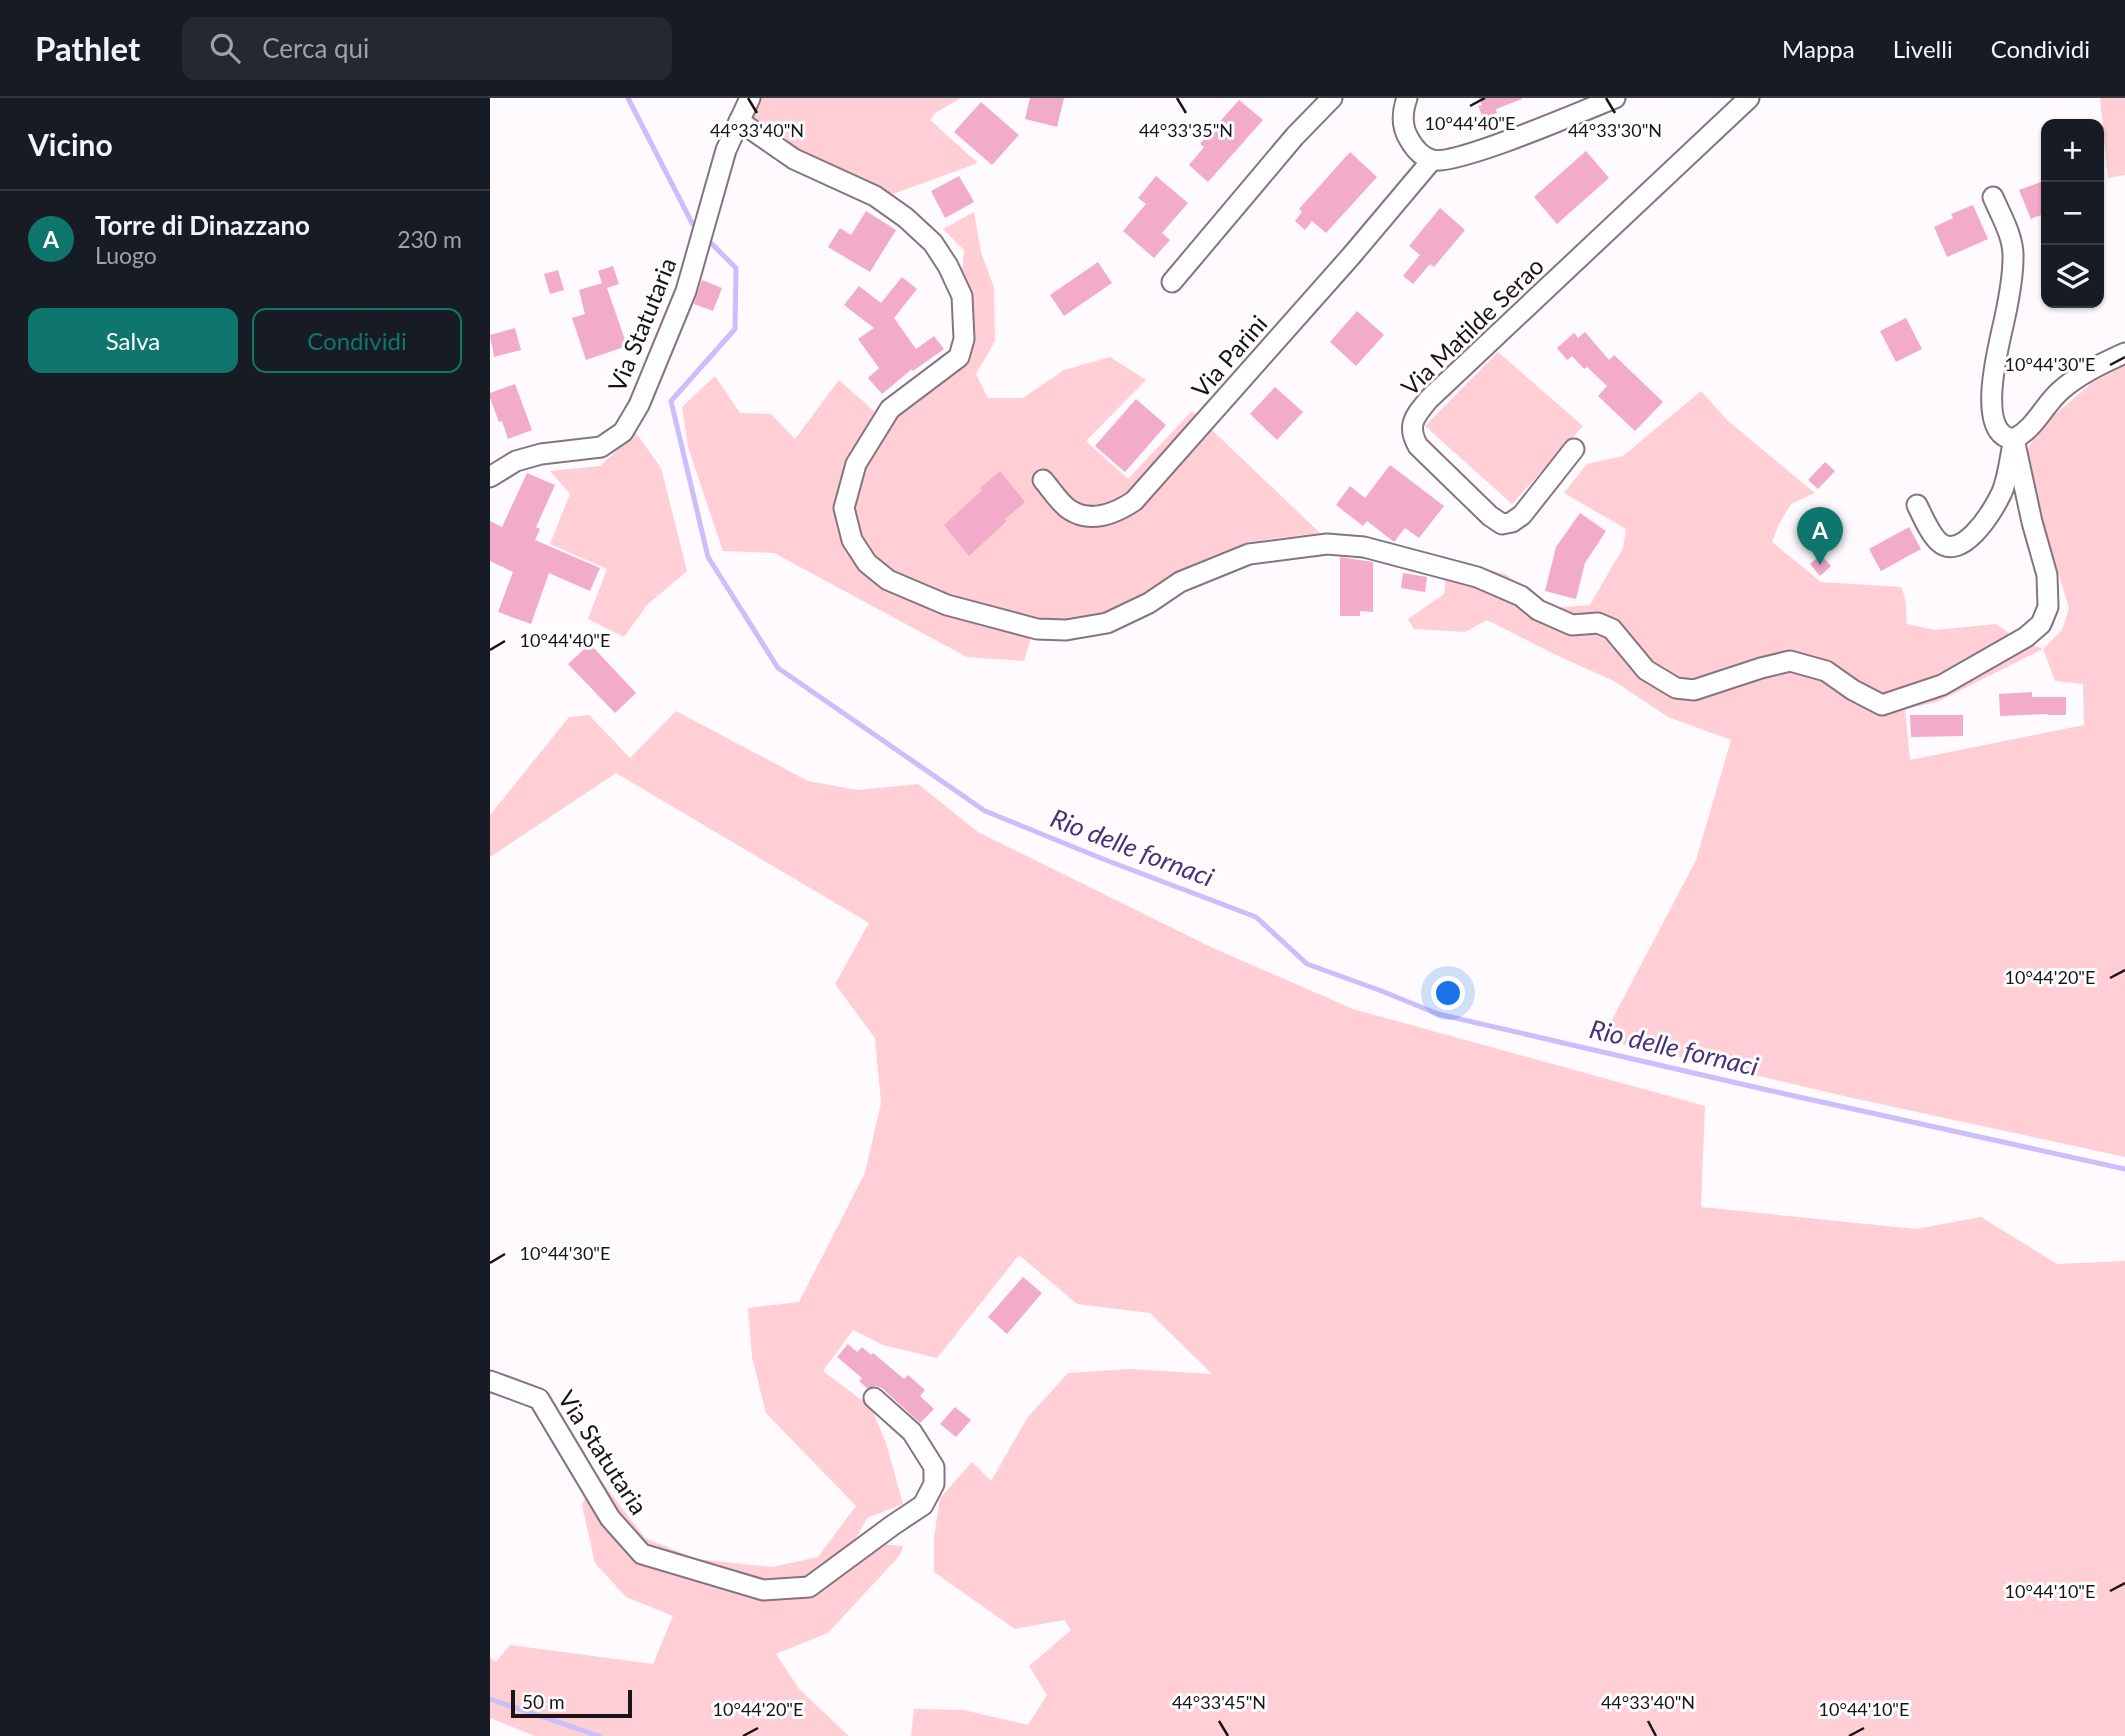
<!DOCTYPE html>
<html lang="it">
<head>
<meta charset="utf-8">
<style>
	:root { --surface:#171b24; --page:#242831; --text:#f1f3f6; --muted:#9ea1a6; --line:#363941; --accent:#0f766e }
	body { margin:0; font-family:Lato,sans-serif; background:var(--page); color:var(--text) }
	.controls { position:absolute; right:21px; top:21px; display:grid; overflow:hidden; border-radius:14px; box-shadow:0 2px 5px #0004 }
	.controls button { width:63px; height:63px; display:grid; place-items:center; padding:0; border:0; border-bottom:2px solid var(--line); background:var(--surface); color:var(--text); font:35px sans-serif }
	.scale { position:absolute; left:21px; bottom:18px; width:121px; box-sizing:border-box; padding-left:7px; border:4px solid #1a1419; border-top:0; font-size:19px; line-height:24px; white-space:nowrap; color:#1a1419; -webkit-text-stroke:5px #fff; paint-order:stroke }
	.you { position:absolute; left:959px; top:896px; width:24px; height:24px; margin:-18px; border:5px solid #fff; border-radius:50%; background:#1a73e8; box-shadow:0 0 0 10px #1a73e833 }
	.badge { display:grid; place-items:center; width:46px; height:46px; border-radius:50%; background:var(--accent); color:#fff; font-size:23px; font-weight:700 }
	.pin { position:absolute; translate:-50% -58px; filter:drop-shadow(0 2px 4px #0008) }
	.pin::after { content:''; position:absolute; top:37px; width:24px; height:21px; background:inherit; clip-path:polygon(0 0,100% 0,50% 100%) }
	.list { margin:0; padding:0; list-style:none }
	h2 { display:flex; justify-content:space-between; align-items:center; height:91px; margin:0; padding:0 28px; font-size:30px }
	h2 small { font-size:23px; font-weight:400; color:var(--muted) }
	.list li { display:grid; grid-template-columns:46px 1fr auto; gap:21px; align-items:center; box-sizing:border-box; height:98px; padding:0 28px; border-top:2px solid var(--line) }
	.list b { display:block; font-size:26px; white-space:nowrap }
	.list p { margin:0; font-size:23px; white-space:nowrap; color:var(--muted) }
	.list em { font-size:23px; font-style:normal; color:var(--muted) }
	.actions { display:flex; gap:14px; padding:21px 28px }
	.actions a { flex:1; padding:16px 0; border:2px solid var(--accent); border-radius:14px; text-align:center; font-size:24px; color:var(--accent) }
	.actions .main { background:var(--accent); color:#fff }
	.icon { flex:none; width:38px; height:38px; fill:none; stroke:currentColor; stroke-width:2; stroke-linecap:round; stroke-linejoin:round }
	.map { position:relative; flex:none; width:1635px; height:1638px; overflow:hidden }
	header { display:flex; align-items:center; gap:42px; box-sizing:border-box; height:98px; padding:0 35px; background:var(--surface); border-bottom:2px solid var(--line) }
	header strong { font-size:33px }
	nav { display:flex; gap:38px; margin-inline-start:auto; font-size:24px }
	.search { width:490px; height:63px; background:var(--page); display:flex; align-items:center; gap:18px; box-sizing:border-box; padding:0 24px; border-radius:14px; color:var(--muted); font-size:26px }
	main { display:flex }
	aside { flex:1; background:var(--surface) }
	.map>svg:first-child { display:block }
	.green { fill:#ffcfd5; fill-rule:evenodd }
	.lines { fill:none; stroke-linecap:round; stroke-linejoin:round }
	.stream { stroke:#ccbdfd; stroke-width:5 }
	.building { fill:#f2acca }
	.minor-casing { stroke:#857482; stroke-width:23 }
	.minor { stroke:#fff; stroke-width:19 }
	.ticks { fill:none; stroke:#1a1419; stroke-width:2.5 }
	.labels { text-anchor:middle; stroke-width:6; stroke-linejoin:round; paint-order:stroke }
	.street-label { font-size:24px; fill:#1a1419; stroke:#fff }
	.water-label { font-size:26px; font-style:italic; fill:#49317b; stroke:#fff }
	.ticks-label { font-size:18px; text-anchor:middle; fill:#1a1419; stroke:#fff; stroke-width:6; stroke-linejoin:round; paint-order:stroke }
</style>
</head>
<body>
<header>
<strong>Pathlet</strong>
<div class="search"><svg class="icon" aria-label="search" viewBox="0 0 24 24"><circle cx="10" cy="10" r="6"/><path d="M15 15l6 6"/></svg>Cerca qui</div>
<nav><a>Mappa</a><a>Livelli</a><a>Condividi</a></nav>
</header>
<main>
<aside>
<h2>Vicino<small></small></h2>
<ul class="list">
<li><span class="badge">A</span><div><b>Torre di Dinazzano</b><p>Luogo</p></div><em>230 m</em></li>
</ul>
<div class="actions"><a class="main">Salva</a><a>Condividi</a></div>
</aside>
<div class="map">
<svg width="1635" height="1638" viewBox="0 0 1635 1638">
	<rect width="100%" height="100%" fill="#fefafd"/>
	<!-- green -->
	<g class="green">
		<polygon points="270,0 471,0 445,15 440,22 488,65 403,96 313,57 293,38 260,20"/>
		<polygon points="1610,0 1635,0 1635,77 1618,80"/>
		<polygon points="484,114 491,154 504,190 505,243 486,276 498,300 533,300 574,272 620,259 656,282 596,343 638,381 702,313 830,435 758,444 689,476 614,517 575,522 541,521 540,543 534,563 477,559 284,455 233,453 198,349 192,309 225,278 250,315 281,316 305,341 349,282 397,325 463,275 474,152 453,131"/>
		<polygon points="1008,254 1093,328 1022,406 935,328"/>
		<path d="M1635,268v791l-277,-60 -246,-58 94,-179 35,-120 -63,-23 -54,-36 -56,-25 -71,-36 -22,12 -51,-3 -6,-10 36,-25 4,-35 57,15 47,34 38,-3 33,-57 3,-19 -62,-36 23,-29 36,-8 78,-65 27,30 87,72 -24,11 -12,20 -7,18 49,40 80,5c7,16 4,22 6,37l28,6 61,-6 18,13 29,12 19,-19 7,-22 -46,-150 16,-30 54,-46zM1553,551l12,32 28,3 1,41 -174,35 -5,-51 32,-7z"/>
		<polygon points="146,335 171,370 197,473 157,507 134,539 98,521 117,471 60,446 80,396 60,373 110,368"/>
		<polygon points="186,613 318,683 367,692 428,686 488,734 723,850 863,911 1215,1008 1211,1109 1426,1131 1491,1119 1567,1166 1635,1163 1635,1638 421,1638 424,1611 474,1612 538,1627 557,1597 539,1568 581,1532 574,1522 525,1531 444,1474 444,1439 450,1400 482,1364 501,1383 538,1319 578,1275 640,1271 722,1276 660,1215 587,1206 529,1157 447,1260 393,1247 363,1232 333,1273 381,1309 396,1345 413,1406 377,1420 364,1444 413,1448 410,1457 338,1535 286,1556 309,1591 359,1638 45,1638 0,1620 0,1560 6,1564 20,1547 163,1566 183,1518 136,1499 105,1465 92,1407 106,1376 155,1440 207,1461 282,1469 328,1459 366,1408 276,1315 262,1259 258,1210 309,1204 375,1075 391,1005 385,940 345,886 379,825 126,675 0,759 0,717 79,619 99,617 140,660"/>
	</g>
	<g class="lines">
		<!-- stream -->
		<g class="stream">
			<polyline points="138,0 202,125 209,132"/>
			<polyline points="215,139 246,170 245,231 181,303 218,459 288,570 495,713 613,761 766,819 817,866 889,892 948,916 1273,991 1635,1071"/>
			<polyline points="0,1601 109,1638"/>
		</g>
	</g>
	<!-- building -->
	<g class="building">
		<polygon points="540,0 574,0 567,29 535,21"/>
		<polygon points="989,0 1032,0 1032,1 1006,11 1007,15 993,20 988,8 992,7"/>
		<polygon points="749,2 773,22 718,84 699,67 714,49 710,46"/>
		<polygon points="491,4 529,37 502,67 464,34"/>
		<polygon points="1096,53 1119,80 1067,126 1044,99"/>
		<polygon points="860,54 887,79 836,135 822,123 815,132 805,123 812,114 809,111"/>
		<polygon points="469,78 484,104 455,120 441,93"/>
		<polygon points="666,78 698,105 672,135 680,142 664,160 633,133 656,106 648,100"/>
		<polygon points="1556,82 1556,115 1541,121 1529,92"/>
		<polygon points="1483,107 1498,141 1457,159 1444,129 1463,120 1461,116"/>
		<polygon points="950,110 975,132 944,169 940,166 923,186 913,178 930,157 919,148"/>
		<polygon points="376,113 406,132 380,174 338,149 350,130 361,137"/>
		<polygon points="608,164 622,185 574,218 560,197"/>
		<polygon points="123,168 129,186 117,190 137,248 96,262 82,220 95,216 89,192 112,185 108,173"/>
		<polygon points="68,172 74,192 60,196 54,176"/>
		<polygon points="412,179 427,191 404,220 426,251 444,238 454,251 423,273 422,271 392,296 378,280 389,270 368,241 384,230 354,207 369,188 391,205"/>
		<polygon points="212,182 232,190 223,213 204,206"/>
		<polygon points="867,213 894,237 866,268 840,244"/>
		<polygon points="1416,220 1432,251 1406,264 1390,233"/>
		<polygon points="25,230 31,252 4,259 0,237"/>
		<polygon points="1095,234 1119,262 1124,257 1173,304 1145,333 1108,298 1117,288 1097,269 1094,271 1082,258 1077,262 1067,250 1084,235 1088,240"/>
		<polygon points="25,286 42,332 18,341 12,323 9,324 0,300 0,295"/>
		<polygon points="785,289 813,314 787,342 760,316"/>
		<polygon points="646,301 676,327 635,374 605,348"/>
		<polygon points="1335,364 1345,373 1328,391 1318,382"/>
		<polygon points="900,367 954,408 929,440 915,430 904,444 877,423 873,428 846,407 860,388 875,400"/>
		<polygon points="510,373 535,404 515,421 517,423 479,458 454,427 492,392 490,390"/>
		<polygon points="37,375 65,387 46,429 50,431 45,442 110,470 100,493 59,475 41,526 8,514 23,474 0,463 0,423 12,429"/>
		<polygon points="1090,415 1116,433 1095,465 1086,501 1055,493 1066,449"/>
		<polygon points="1419,429 1431,451 1391,473 1379,451"/>
		<polygon points="1331,457 1341,468 1330,478 1320,466"/>
		<polygon points="850,459 883,464 883,514 870,513 870,518 850,518"/>
		<polygon points="913,475 937,479 935,494 911,490"/>
		<polygon points="100,546 146,595 125,615 78,566"/>
		<polygon points="1542,594 1542,599 1576,599 1576,617 1558,617 1558,616 1510,618 1509,596"/>
		<polygon points="1420,617 1473,617 1473,638 1421,639"/>
		<polygon points="533,1179 552,1195 517,1236 498,1219"/>
		<polygon points="358,1246 367,1254 372,1249 381,1257 383,1255 414,1281 418,1277 435,1292 430,1298 444,1311 430,1325 392,1290 386,1288 377,1290 369,1283 372,1280 347,1259"/>
		<polygon points="465,1309 481,1322 466,1339 450,1326"/>
	</g>
	<g class="lines">
		<defs>
			<g id="minor">
				<path d="M917,0c-5,14 -6,28 2,41 5,9 13,18 23,21 24,6 153,-50 183,-62"/>
				<path d="M249,23l55,38 81,37 31,22 27,25 15,23 14,30 2,43 -5,18 -69,52 -34,55 -12,44 8,32 15,23 21,17 59,25 90,24 29,1 41,-7 42,-20 31,-21 69,-28 78,-10 37,3 113,30 44,19 17,14 34,15 26,-2 14,6 34,41 30,18 18,2 67,-22 29,-7 36,10 27,19 29,15 60,-20 84,-48 15,-13 7,-17 -1,-32 -15,-53 -18,-83c-41,-3 -14,-98 -9,-122 4,-19 8,-40 8,-59 1,-21 -12,-42 -20,-61"/>
				<polyline points="682,184 805,38 842,0"/>
				<path d="M1084,351l-52,66 -10,7 -10,2 -12,-8 -72,-70c-12,-21 -3,-30 11,-47l320,-301"/>
				<polyline points="0,379 26,363 51,356 111,349 133,334 149,307 196,193 236,52 260,0"/>
				<path d="M553,382c8,9 17,24 27,30 22,14 46,3 64,-9l218,-246 80,-95"/>
				<path d="M1427,407c6,12 13,29 22,37 22,20 53,-29 61,-46 8,-14 10,-41 14,-57 21,-11 29,-32 45,-47 18,-17 44,-29 66,-39"/>
				<polyline points="0,1283 49,1301 120,1420 152,1456 273,1492 319,1489 403,1427 433,1407 444,1386 444,1369 422,1334 384,1300"/>
			</g>
		</defs>
		<!-- minor casing -->
		<use href="#minor" class="minor-casing"/>
		<!-- minor -->
		<use href="#minor" class="minor"/>
	</g>
	<!-- ticks -->
	<path class="ticks" d="M258,0l9,15M687,0l9,15M1116,0l9,15M980,8l15,-8M1620,267l15,-8M0,552l15,-9M1620,880l15,-8M0,1165l15,-9M1620,1493l15,-8M729,1623l9,15M1158,1623l8,15M253,1638l15,-8M1359,1638l15,-8"/>
	<g class="labels">
		<!-- street labels -->
		<g class="street-label">
			<text transform="translate(153 227) rotate(-68)" y="8">Via Statutaria</text>
			<text transform="translate(983 229) rotate(-44)" y="8">Via Matilde Serao</text>
			<text transform="translate(740 259) rotate(-49)" y="8">Via Parini</text>
			<text transform="translate(112 1355) rotate(57)" y="8">Via Statutaria</text>
		</g>
		<!-- water labels -->
		<g class="water-label">
			<text transform="translate(642 750) rotate(21)" y="9">Rio delle fornaci</text>
			<text transform="translate(1184 950) rotate(13)" y="9">Rio delle fornaci</text>
		</g>
	</g>
	<g class="ticks-label">
		<text x="980" y="32">10°44'40"E</text>
		<text x="267" y="39">44°33'40"N</text>
		<text x="696" y="39">44°33'35"N</text>
		<text x="1125" y="39">44°33'30"N</text>
		<text x="1560" y="273">10°44'30"E</text>
		<text x="75" y="549">10°44'40"E</text>
		<text x="1560" y="886">10°44'20"E</text>
		<text x="75" y="1162">10°44'30"E</text>
		<text x="1560" y="1500">10°44'10"E</text>
		<text x="729" y="1611">44°33'45"N</text>
		<text x="1158" y="1611">44°33'40"N</text>
		<text x="268" y="1618">10°44'20"E</text>
		<text x="1374" y="1618">10°44'10"E</text>
	</g>
</svg>
<div class="controls">
<button>+</button>
<button>−</button>
<button><svg class="icon" aria-label="layers" viewBox="0 0 24 24"><path d="M12 4l9 5-9 5-9-5zM3 14l9 5 9-5"/></svg></button>
</div>
<div class="scale">50 m</div>
<div class="you"></div>
<div class="pin badge" style="left:1330px;top:467px">A</div>
</div>
</main>
</body>
</html>
